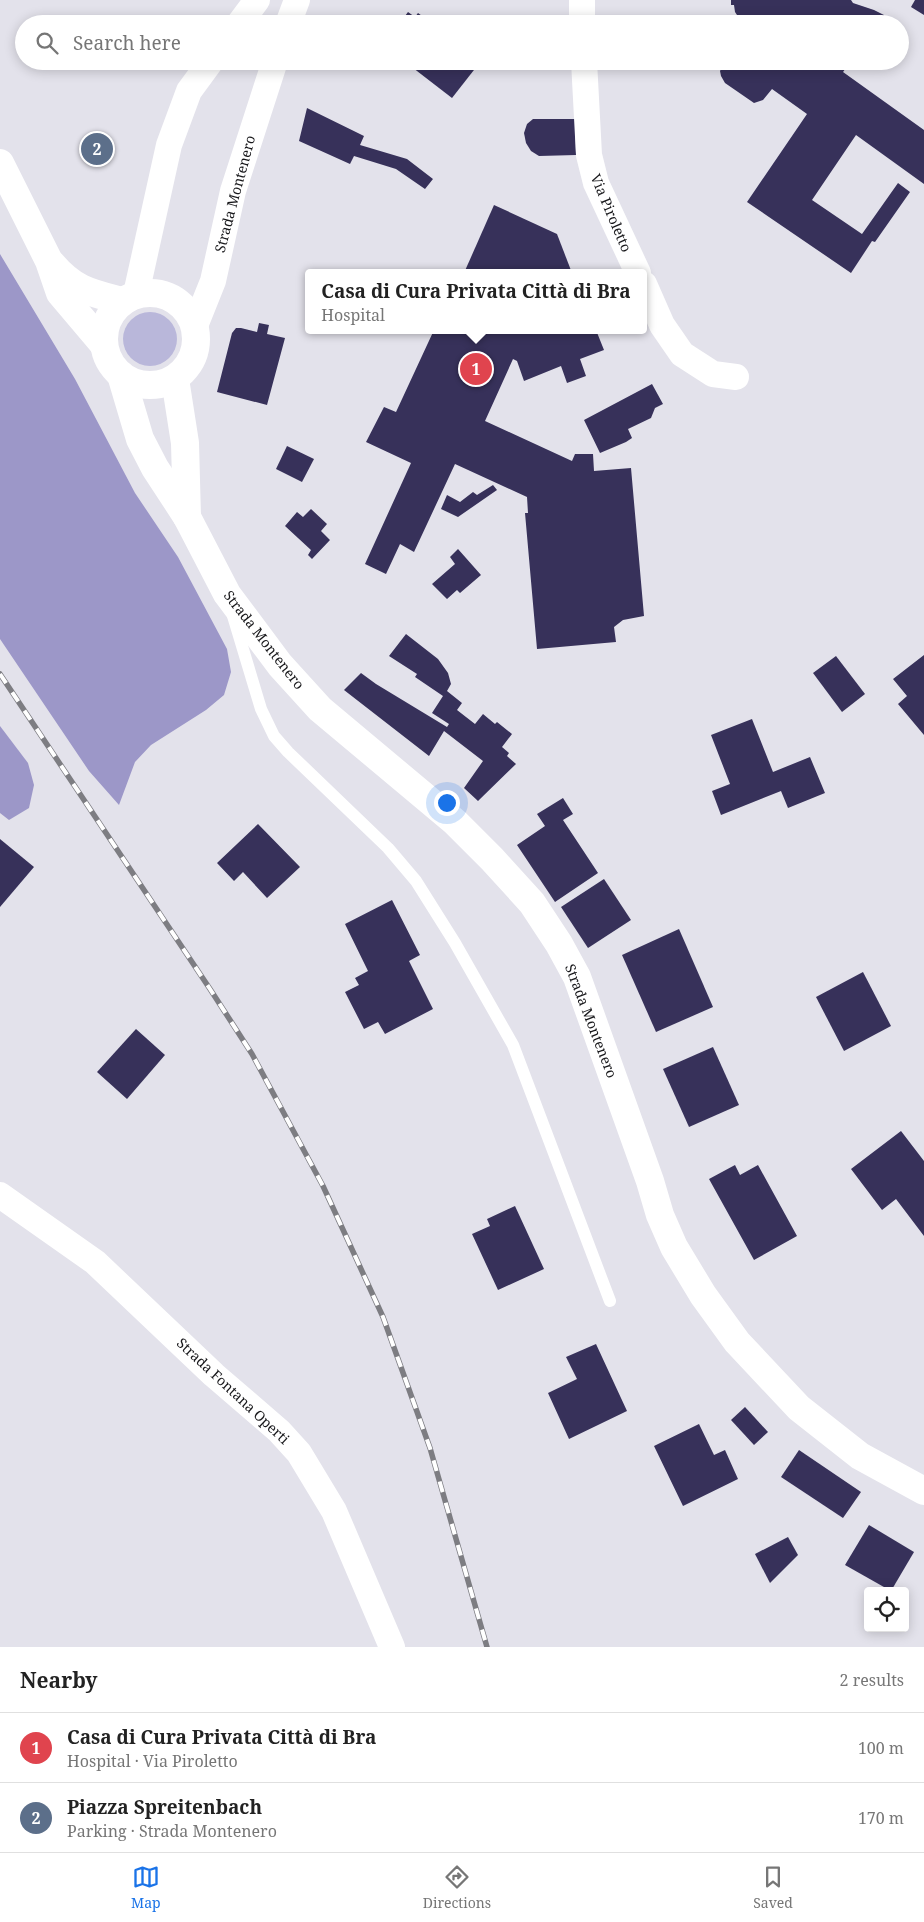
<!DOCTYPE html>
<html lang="en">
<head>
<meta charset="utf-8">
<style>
	:root { --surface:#fff; --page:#f2f2f2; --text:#222; --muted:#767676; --line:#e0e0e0; --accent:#1a73e8 }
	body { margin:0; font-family:"Noto Serif",serif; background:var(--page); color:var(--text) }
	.controls { position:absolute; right:15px; bottom:15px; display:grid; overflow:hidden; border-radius:5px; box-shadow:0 2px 12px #0003 }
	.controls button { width:45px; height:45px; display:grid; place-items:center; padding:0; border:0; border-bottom:1px solid var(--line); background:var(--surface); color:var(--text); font:25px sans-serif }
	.you { position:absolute; left:446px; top:802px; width:18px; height:18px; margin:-12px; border:4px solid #fff; border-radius:50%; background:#1a73e8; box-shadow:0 0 0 8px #1a73e833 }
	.badge { display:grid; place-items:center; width:32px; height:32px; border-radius:50%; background:var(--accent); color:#fff; font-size:16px; font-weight:700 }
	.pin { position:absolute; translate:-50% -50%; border:2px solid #fff; box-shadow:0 1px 5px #0006 }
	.popup { position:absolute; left:305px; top:269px; width:342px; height:65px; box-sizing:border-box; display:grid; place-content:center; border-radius:5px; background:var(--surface); filter:drop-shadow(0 1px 4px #0005); font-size:16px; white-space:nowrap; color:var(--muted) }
	.popup b { font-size:19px; color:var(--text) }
	.popup::after { content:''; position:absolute; left:50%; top:100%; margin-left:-10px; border:10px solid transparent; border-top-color:var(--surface) }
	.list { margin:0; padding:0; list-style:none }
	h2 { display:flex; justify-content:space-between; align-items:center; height:65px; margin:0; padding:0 20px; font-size:21px }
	h2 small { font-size:16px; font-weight:400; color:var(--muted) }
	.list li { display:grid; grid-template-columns:32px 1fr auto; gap:15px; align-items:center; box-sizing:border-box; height:70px; padding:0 20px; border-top:1px solid var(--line) }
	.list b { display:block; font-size:19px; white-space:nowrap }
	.list p { margin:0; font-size:16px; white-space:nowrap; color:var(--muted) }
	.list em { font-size:16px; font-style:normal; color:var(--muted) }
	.icon { flex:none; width:28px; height:28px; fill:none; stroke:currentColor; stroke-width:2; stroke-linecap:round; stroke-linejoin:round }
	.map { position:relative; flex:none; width:924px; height:1647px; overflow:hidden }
	.search { position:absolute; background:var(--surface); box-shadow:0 2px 12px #0003; left:15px; right:15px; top:15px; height:55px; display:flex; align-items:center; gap:12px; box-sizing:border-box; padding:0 18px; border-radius:28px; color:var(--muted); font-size:19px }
	.sheet { height:205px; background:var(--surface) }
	nav { display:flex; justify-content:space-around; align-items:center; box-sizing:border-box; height:70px; border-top:1px solid var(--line); background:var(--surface); font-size:14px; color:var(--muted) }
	nav a { display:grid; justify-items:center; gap:2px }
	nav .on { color:var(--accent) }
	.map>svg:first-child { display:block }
	.green { fill:#b9b7da }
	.forest { fill:#9c97c8 }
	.building { fill:#37315a }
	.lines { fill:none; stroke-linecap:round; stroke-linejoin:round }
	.service { stroke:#fff; stroke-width:12 }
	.minor { stroke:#fff; stroke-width:26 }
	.secondary { stroke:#fff; stroke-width:28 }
	.rail-casing { stroke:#7d7d82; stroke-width:5.5 }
	.rail { stroke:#fff; stroke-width:4; stroke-dasharray:11; stroke-linecap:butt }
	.labels { text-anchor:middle; stroke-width:5; stroke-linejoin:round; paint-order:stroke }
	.street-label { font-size:14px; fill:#18181b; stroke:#fff }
</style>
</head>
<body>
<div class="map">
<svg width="924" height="1647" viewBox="0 0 924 1647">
	<rect width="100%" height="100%" fill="#e3e2eb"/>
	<!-- green -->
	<circle class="green" cx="150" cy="339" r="27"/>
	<!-- forest -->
	<g class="forest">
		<polygon points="0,254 75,379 135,493 178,557 227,649 231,672 224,695 206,710 151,745 135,762 119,805 89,771 0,639"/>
		<polygon points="0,726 28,763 34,785 29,808 9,820 0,813"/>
	</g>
	<!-- building -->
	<g class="building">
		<polygon points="731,0 851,0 853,3 874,10 884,15 878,24 743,24 735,12 734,5 731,5"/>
		<polygon points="915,0 924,0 924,15 911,7"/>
		<polygon points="408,12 415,17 418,13 433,24 399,24"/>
		<polygon points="404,61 481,61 452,98"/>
		<polygon points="725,61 851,61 843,72 924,130 924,184 856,135 812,200 862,234 898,183 910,192 875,242 872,241 851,273 747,202 807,114 772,89 763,100 754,103 725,83 721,76 720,71"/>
		<polygon points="307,108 364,136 360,145 407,159 433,179 425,189 396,169 354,156 350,164 299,141"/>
		<polygon points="533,119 575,119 576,155 539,156 531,151 526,143 524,133 527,124"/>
		<polygon points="494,205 557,234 572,273 464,273"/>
		<polygon points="259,323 269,325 267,334 285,338 267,405 217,392 232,333 236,328 241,328 257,332"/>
		<polygon points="434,330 596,330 604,350 580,359 586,376 567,383 561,366 524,381 517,361 513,359 485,421 572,461 575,454 593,454 594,471 631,468 644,616 623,620 614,627 616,642 537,649 525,513 528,513 527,497 455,464 414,552 400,544 386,574 365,564 411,463 366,442 384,407 396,412"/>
		<polygon points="652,384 663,404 655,408 651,418 628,429 632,438 626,442 600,453 584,420"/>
		<polygon points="287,446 314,459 302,482 276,469"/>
		<polygon points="493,485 497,490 458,517 441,509 447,495 460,502 473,492 477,495"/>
		<polygon points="311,509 327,524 321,531 330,540 312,559 308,555 311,550 285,526 297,512 303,517"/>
		<polygon points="458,549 481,575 460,593 457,590 447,599 432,584 455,564 450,557"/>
		<polygon points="406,634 438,659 448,673 451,684 447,691 462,703 457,710 475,724 483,714 495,724 497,722 512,734 502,747 509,753 507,756 516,764 478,801 464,788 483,761 444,731 429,756 344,690 361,673 376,684 447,727 449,724 432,713 443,696 415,677 417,674 389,656"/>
		<polygon points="924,655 924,735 898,704 907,696 893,679"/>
		<polygon points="836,656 865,694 842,712 813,673"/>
		<polygon points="752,719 773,772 810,757 825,793 788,808 781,791 721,815 712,791 730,784 711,735"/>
		<polygon points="563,798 573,814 563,820 598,873 555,902 517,845 545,826 537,814"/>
		<polygon points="258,824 300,867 267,898 243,872 234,881 217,863"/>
		<polygon points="0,839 34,867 0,907"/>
		<polygon points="604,879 631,920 588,948 561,907"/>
		<polygon points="392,900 420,955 409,961 433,1009 385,1034 378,1022 364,1029 345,992 359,985 355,978 368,971 345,924"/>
		<polygon points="679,929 713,1007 656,1032 622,955"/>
		<polygon points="863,972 891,1026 844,1051 816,997"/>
		<polygon points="136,1029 165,1055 127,1099 97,1072"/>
		<polygon points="713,1047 739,1105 689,1127 663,1069"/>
		<polygon points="901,1131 924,1161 924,1236 896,1199 882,1210 851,1169"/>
		<polygon points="735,1165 740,1175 758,1165 797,1236 754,1260 709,1179"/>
		<polygon points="515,1206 544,1269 498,1290 472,1234 490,1226 487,1219"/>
		<polygon points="596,1344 627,1411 569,1439 548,1393 577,1379 566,1357"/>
		<polygon points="745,1407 768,1432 754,1445 731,1420"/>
		<polygon points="699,1424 714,1455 725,1450 738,1479 683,1506 654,1446"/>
		<polygon points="799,1450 861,1492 843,1518 781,1477"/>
		<polygon points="869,1525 914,1552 891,1591 845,1565"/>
		<polygon points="788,1537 798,1555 770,1583 755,1554"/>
	</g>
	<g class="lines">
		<!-- service -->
		<polyline class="service" points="233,616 261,709 274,736 288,752 388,848 416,881 455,943 513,1045 610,1301"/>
		<!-- minor -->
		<g class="minor">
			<polyline points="582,0 582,24"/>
			<polyline points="239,24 257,0"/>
			<polyline points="288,24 297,0"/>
			<polyline points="584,61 589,155 596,183 638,273"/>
			<polyline points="644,284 662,325 682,354 713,374 736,377"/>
			<polyline points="136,294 169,145 189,91 211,61"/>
			<polyline points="195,326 213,281 233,191 275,61"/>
			<polyline points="0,1195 95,1262 214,1375 279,1431 299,1453 334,1511 392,1647"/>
		</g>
		<!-- secondary -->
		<g class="secondary">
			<polyline points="0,163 49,261 60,293 104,345"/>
			<path d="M52,264c22,26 39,29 70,37"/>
			<circle cx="150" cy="339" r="46"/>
			<polyline points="121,375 140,439 155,468 187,517 227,594 280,665 320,709 455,822 492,859 532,903 559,944 577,977 650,1181 660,1215 674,1247 703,1295 737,1342 799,1408 860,1456 924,1491"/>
			<polyline points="175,379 185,443 187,517"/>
		</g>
		<defs>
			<polyline id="rail" points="0,674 210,989 252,1054 323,1186 383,1317 430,1448 487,1647"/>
		</defs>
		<!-- rail casing -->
		<use href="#rail" class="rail-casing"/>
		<!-- rail -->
		<use href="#rail" class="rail"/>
	</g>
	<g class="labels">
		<!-- street labels -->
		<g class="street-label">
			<text transform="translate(235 194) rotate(-75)" y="5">Strada Montenero</text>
			<text transform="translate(611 213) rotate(67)" y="5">Via Piroletto</text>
			<text transform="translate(264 640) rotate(52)" y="5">Strada Montenero</text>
			<text transform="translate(591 1021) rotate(69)" y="5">Strada Montenero</text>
			<text transform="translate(233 1391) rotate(43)" y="5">Strada Fontana Operti</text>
		</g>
	</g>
</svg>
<div class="controls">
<button><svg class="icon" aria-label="locate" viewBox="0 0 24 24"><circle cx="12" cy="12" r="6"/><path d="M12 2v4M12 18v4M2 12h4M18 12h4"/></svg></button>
</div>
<div class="you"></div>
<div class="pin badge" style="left:476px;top:369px;background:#e0444e">1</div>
<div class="popup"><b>Casa di Cura Privata Città di Bra</b>Hospital</div>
<div class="pin badge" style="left:97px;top:149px;background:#5c6f8a">2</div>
<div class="search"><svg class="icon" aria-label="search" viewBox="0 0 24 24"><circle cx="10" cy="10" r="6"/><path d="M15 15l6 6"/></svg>Search here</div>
</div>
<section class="sheet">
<h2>Nearby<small>2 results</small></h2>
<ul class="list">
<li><span class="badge" style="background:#e0444e">1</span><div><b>Casa di Cura Privata Città di Bra</b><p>Hospital · Via Piroletto</p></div><em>100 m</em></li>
<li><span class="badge" style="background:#5c6f8a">2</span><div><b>Piazza Spreitenbach</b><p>Parking · Strada Montenero</p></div><em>170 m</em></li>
</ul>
</section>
<nav>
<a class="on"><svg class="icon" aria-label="map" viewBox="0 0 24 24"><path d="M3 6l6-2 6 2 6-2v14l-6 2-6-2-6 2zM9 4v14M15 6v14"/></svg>Map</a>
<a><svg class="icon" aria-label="directions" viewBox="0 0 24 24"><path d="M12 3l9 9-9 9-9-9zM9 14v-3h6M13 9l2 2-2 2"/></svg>Directions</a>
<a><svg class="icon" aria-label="saved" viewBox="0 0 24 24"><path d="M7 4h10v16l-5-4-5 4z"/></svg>Saved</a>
</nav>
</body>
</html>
